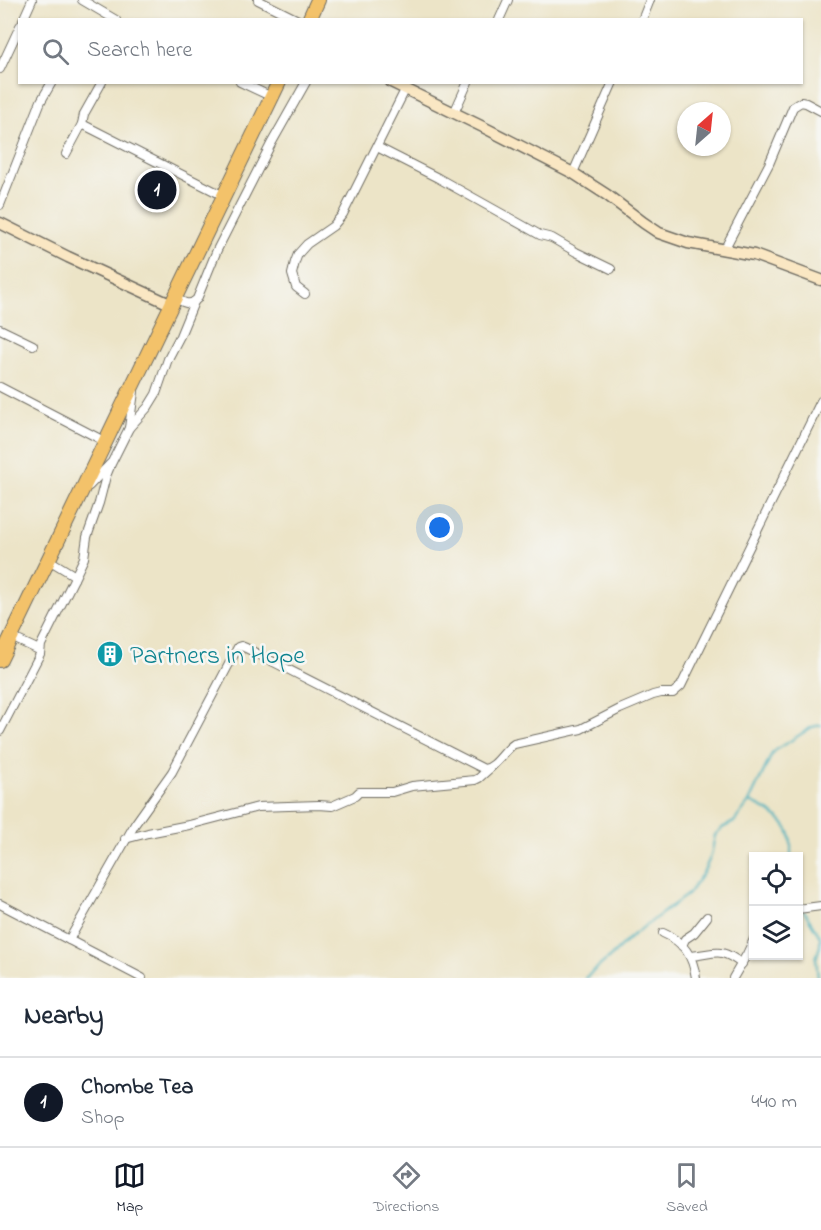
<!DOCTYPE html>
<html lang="en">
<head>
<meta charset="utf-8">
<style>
	:root { --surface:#fff; --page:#f2f2f3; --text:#1f2937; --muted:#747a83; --line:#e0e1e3; --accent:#111827 }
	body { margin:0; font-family:"Indie Flower",sans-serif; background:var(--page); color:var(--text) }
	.controls { position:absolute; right:18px; bottom:18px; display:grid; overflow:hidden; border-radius:0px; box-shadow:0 2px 4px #0004 }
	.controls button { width:54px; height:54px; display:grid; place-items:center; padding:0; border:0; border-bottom:2px solid var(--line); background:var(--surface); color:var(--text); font:30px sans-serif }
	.compass { position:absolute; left:677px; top:102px; width:54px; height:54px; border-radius:50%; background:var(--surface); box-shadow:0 2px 4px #0004; rotate:27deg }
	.you { position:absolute; left:440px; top:528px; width:21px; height:21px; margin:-15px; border:4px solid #fff; border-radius:50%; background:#1a73e8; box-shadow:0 0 0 9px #1a73e833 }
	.badge { display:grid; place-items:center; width:39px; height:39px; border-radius:50%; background:var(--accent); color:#fff; font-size:20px; font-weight:700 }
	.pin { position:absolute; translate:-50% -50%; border:3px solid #fff; box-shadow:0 2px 6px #0006 }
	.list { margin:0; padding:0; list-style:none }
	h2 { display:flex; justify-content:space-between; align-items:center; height:78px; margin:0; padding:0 24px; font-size:26px }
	h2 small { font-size:20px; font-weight:400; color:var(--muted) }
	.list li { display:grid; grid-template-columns:39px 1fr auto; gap:18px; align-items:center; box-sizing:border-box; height:90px; padding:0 24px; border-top:2px solid var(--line) }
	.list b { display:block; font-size:22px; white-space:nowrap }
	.list p { margin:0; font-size:20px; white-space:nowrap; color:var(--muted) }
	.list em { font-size:20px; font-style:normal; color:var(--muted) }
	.icon { flex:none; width:33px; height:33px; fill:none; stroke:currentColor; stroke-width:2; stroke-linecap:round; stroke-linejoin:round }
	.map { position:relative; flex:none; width:821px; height:978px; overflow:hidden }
	.search { position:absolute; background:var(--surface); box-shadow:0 2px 4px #0004; left:18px; right:18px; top:18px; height:66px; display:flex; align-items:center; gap:15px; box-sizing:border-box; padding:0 21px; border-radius:0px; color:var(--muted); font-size:22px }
	.sheet { height:168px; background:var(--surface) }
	nav { display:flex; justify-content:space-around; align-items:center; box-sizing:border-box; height:84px; border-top:2px solid var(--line); background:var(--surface); font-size:16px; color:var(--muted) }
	nav a { display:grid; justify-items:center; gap:3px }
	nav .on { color:var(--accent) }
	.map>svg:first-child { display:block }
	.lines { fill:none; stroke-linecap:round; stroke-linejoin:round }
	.stream { stroke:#41afbe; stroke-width:2 }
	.street-casing { stroke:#6f6c62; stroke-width:10 }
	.secondary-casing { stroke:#6f6c62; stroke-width:13 }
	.highway-casing { stroke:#6f6c62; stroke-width:16 }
	.street { stroke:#fff; stroke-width:8 }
	.secondary { stroke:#fae7c3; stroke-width:10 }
	.highway { stroke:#f3c26a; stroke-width:14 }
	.labels { text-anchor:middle; stroke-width:5; stroke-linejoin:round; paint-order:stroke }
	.culture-label { font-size:26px; fill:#0d838f; stroke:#f6f6f2; text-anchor:start }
</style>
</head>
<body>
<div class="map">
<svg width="821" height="978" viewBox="0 0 821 978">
	<rect width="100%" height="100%" fill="#f6f6f2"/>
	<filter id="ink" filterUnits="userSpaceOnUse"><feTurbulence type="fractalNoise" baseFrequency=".0167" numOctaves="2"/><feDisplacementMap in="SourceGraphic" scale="12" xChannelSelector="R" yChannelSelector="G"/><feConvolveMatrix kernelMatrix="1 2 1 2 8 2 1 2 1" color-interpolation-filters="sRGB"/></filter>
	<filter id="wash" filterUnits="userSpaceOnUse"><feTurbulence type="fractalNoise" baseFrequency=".008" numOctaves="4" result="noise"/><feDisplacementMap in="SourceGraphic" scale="24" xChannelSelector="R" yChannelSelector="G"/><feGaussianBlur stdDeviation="1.35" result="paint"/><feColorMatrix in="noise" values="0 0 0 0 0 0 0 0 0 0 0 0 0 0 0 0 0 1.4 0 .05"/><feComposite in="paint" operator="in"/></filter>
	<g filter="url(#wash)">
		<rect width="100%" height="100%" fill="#ece4c7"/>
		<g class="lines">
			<!-- stream -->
			<g class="stream">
				<path d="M750,802c15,7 31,14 39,30 3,7 2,17 2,24"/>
				<polyline points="798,895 802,907"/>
				<polyline points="804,911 820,937 820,946 816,958 818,978"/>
				<polyline points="585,978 609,958 633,935 688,894 703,873 711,856 715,835 722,828 734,822 749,802 773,752 812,727 821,725"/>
			</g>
		</g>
	</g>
	<g filter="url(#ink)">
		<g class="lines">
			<defs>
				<g id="street">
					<polyline points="82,0 116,20"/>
					<polyline points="258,0 298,20"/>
					<polyline points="23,20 32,0"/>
					<polyline points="499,20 508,0"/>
					<polyline points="642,20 650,0"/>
					<polyline points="0,69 20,26"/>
					<polyline points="240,82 272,97"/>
					<polyline points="454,113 468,82"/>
					<polyline points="82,124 224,196"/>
					<polyline points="377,147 438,178 540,235 552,238 576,252 611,269"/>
					<polyline points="66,154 82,124 84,114 102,82"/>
					<polyline points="573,173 613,82"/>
					<polyline points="0,205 41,101 52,82"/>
					<polyline points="724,250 769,164 793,107 801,102 806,103 821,111"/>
					<polyline points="305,294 296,287 292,274 295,262 298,254 307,244 333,226 343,214 405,90"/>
					<path d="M175,298c8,4 14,9 22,1l20,-49 54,-106 35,-62"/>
					<polyline points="0,329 33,345"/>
					<polyline points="0,387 106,442"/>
					<polyline points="129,428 134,392"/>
					<polyline points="89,486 110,464"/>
					<polyline points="74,579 84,558 87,537 99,503 106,476 111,464 129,428 148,407 156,394 168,359 180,336 194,302"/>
					<polyline points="11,637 39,650"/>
					<polyline points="0,731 40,654 41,645 74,579 74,576 72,574 49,560"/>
					<polyline points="125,839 148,833 189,825 258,807 319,805 332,806 355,796 359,792 392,792 412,786 475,780 479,778 489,769"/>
					<polyline points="0,904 142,978"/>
					<polyline points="798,909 821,906"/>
					<path d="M663,933c21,9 30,23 33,45"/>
					<path d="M69,940l66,-116 37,-52 66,-125 3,-1 5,2 238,121c13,-2 19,-18 30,-25l67,-15 39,-20 33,-14 8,-2h12l8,-7 140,-285"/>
					<polyline points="682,946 685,939 694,933 707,917"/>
					<path d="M690,956c26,-2 29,-10 52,8"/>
					<polyline points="733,978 747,954 754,939"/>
				</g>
				<g id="secondary">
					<polyline points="391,82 483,127 573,173 607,195 644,223 659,233 688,243 754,255 821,280"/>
					<polyline points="0,223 68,257 172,305"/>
				</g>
				<g id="highway">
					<polyline points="309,20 318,0"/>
					<polyline points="0,660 279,82"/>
				</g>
			</defs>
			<!-- street casing -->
			<use href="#street" class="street-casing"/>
			<!-- secondary casing -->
			<use href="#secondary" class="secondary-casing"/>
			<!-- highway casing -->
			<use href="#highway" class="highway-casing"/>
			<!-- street -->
			<use href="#street" class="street"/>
			<!-- secondary -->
			<use href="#secondary" class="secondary"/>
			<!-- highway -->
			<use href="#highway" class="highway"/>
		</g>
	</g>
	<!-- icons -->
	<defs>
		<symbol id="building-disc" viewBox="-11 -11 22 22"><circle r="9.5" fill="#0f9aa8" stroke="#f6f6f2"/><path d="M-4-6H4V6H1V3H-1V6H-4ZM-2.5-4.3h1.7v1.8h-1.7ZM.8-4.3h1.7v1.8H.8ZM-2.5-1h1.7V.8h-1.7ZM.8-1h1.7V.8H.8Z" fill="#fff"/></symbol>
	</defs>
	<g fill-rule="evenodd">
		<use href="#building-disc" x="95" y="639" width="30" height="30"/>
	</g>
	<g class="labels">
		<!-- culture labels -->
		<g class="culture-label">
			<text x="130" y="663">Partners in Hope</text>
		</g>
	</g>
</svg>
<div class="controls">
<button><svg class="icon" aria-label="locate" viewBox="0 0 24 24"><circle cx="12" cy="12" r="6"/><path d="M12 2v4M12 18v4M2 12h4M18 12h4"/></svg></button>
<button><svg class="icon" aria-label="layers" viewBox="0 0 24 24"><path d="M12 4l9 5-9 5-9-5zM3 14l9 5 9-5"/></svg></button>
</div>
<svg class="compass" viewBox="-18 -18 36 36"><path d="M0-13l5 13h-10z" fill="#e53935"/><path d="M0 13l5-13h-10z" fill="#747a83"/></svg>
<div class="you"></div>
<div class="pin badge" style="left:157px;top:190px">1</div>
<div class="search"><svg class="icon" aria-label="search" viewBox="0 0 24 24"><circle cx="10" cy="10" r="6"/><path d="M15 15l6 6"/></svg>Search here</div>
</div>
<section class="sheet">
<h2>Nearby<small></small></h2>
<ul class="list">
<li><span class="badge">1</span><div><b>Chombe Tea</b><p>Shop</p></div><em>440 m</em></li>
</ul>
</section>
<nav>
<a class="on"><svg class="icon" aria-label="map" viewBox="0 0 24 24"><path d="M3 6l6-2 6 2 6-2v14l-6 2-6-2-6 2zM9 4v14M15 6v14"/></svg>Map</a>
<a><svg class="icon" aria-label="directions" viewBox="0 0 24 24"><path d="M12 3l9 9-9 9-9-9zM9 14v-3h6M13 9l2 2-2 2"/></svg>Directions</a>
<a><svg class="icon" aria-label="saved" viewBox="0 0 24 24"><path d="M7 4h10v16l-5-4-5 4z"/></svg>Saved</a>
</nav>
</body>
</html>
